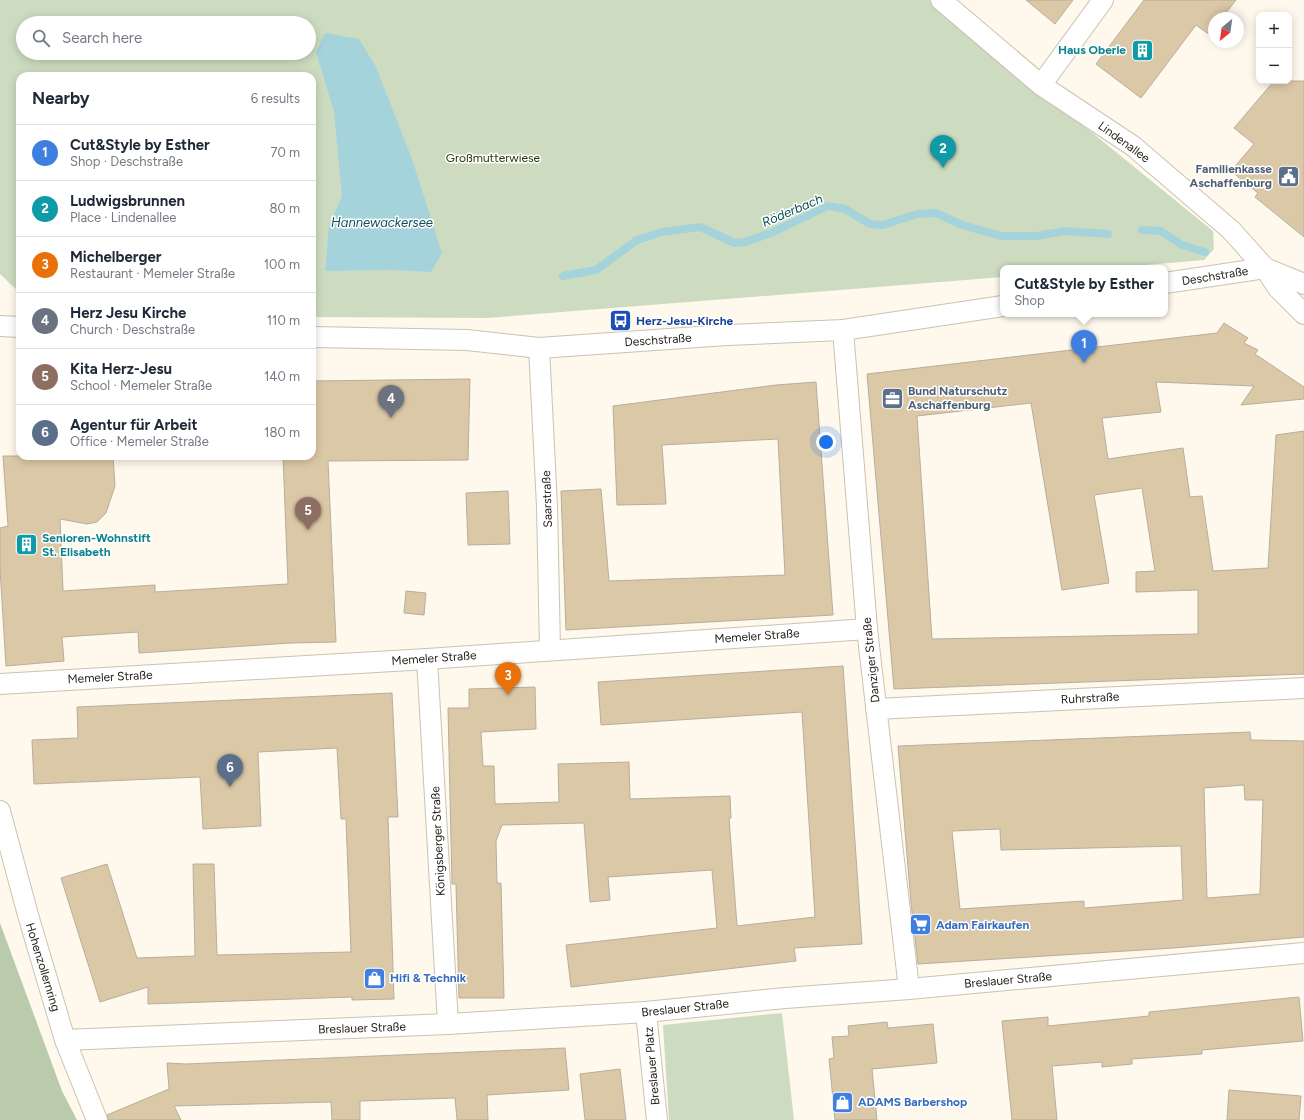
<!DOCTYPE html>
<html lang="en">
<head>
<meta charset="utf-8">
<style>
	:root { --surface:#fff; --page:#f2f2f3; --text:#1f2937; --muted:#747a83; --line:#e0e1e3; --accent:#ea580c }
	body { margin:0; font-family:Figtree,sans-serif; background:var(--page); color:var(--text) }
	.controls { position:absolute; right:12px; top:12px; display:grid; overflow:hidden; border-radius:8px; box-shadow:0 2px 10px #0003 }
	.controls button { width:36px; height:36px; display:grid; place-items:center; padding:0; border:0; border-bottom:1px solid var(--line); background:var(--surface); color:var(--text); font:20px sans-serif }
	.compass { position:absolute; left:1208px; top:12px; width:36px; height:36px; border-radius:50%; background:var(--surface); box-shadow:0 2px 10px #0003; rotate:209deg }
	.you { position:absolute; left:826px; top:442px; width:14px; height:14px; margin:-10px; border:3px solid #fff; border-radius:50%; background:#1a73e8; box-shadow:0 0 0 6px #1a73e833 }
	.badge { display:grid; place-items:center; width:26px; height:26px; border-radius:50%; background:var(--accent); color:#fff; font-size:13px; font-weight:700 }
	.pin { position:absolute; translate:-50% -33px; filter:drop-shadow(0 1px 2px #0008) }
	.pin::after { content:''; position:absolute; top:21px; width:14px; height:12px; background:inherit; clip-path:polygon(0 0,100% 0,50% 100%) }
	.popup { position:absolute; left:1000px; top:265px; width:168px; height:52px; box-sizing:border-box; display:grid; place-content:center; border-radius:8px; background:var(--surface); filter:drop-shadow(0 1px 3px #0005); font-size:13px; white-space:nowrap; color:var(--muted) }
	.popup b { font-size:15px; color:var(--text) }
	.popup::after { content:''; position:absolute; left:50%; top:100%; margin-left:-8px; border:8px solid transparent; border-top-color:var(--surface) }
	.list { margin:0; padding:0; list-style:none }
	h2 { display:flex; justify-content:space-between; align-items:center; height:52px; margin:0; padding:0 16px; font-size:17px }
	h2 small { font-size:13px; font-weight:400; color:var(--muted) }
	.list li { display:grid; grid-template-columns:26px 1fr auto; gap:12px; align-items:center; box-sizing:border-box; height:56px; padding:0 16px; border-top:1px solid var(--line) }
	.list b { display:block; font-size:15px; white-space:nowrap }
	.list p { margin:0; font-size:13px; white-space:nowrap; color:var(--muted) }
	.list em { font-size:13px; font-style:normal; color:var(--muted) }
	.icon { flex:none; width:22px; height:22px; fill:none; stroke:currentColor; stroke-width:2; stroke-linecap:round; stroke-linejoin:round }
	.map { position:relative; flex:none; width:1304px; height:1120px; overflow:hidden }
	.search { position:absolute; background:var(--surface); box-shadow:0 2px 10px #0003; left:16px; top:16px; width:300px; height:44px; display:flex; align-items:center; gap:10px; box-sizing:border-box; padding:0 14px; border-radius:22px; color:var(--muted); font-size:15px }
	.panel { position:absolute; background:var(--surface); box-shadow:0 2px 10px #0003; left:16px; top:72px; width:300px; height:388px; border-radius:12px }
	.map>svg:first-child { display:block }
	.green { fill:#cddcc0; fill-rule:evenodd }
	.forest { fill:#b9cbaa }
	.water { fill:#a5d3db }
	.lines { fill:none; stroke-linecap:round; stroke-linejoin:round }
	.stream { stroke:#a5d3db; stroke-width:8 }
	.building { fill:#dbc8a7; stroke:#b7ae9e; fill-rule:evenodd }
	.street-casing { stroke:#ccc2b2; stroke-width:22 }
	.street { stroke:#fff; stroke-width:20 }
	.labels { text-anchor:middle; stroke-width:3; stroke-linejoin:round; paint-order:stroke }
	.culture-label { font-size:12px; font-weight:bold; fill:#0d838f; stroke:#fff; text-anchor:end }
	.street-label { font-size:12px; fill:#26231d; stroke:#fff }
	.park-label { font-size:12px; fill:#213704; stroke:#fff }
	.service-label { font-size:12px; font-weight:bold; fill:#4e5e75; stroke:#fff; text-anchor:end }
	.transit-label { font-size:12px; font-weight:bold; fill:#164399; stroke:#fff; text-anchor:start }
	.shop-label { font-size:12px; font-weight:bold; fill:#366cbe; stroke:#fff; text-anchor:start }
	.water-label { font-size:13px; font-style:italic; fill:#0b4e57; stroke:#fff }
</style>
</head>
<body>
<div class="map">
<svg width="1304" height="1120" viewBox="0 0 1304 1120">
	<rect width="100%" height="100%" fill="#fef8ed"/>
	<!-- green -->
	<g class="green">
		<path d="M0,0h929l284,231 1,18 -10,11 -95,8h-106v9l-516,41 -175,-1v-241h-292v217l-20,-19zM23,23h286v30h-286z"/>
		<polygon points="782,1013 794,1120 669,1120 663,1025"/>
	</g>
	<!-- forest -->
	<polygon class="forest" points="0,923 62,1091 77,1120 0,1120"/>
	<!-- water -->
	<polygon class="water" points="325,33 359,39 376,67 412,159 442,253 431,272 391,270 325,271 329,226 342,196 334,112 316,52"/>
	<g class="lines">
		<!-- stream -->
		<g class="stream">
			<polyline points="1142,230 1161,231 1182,245 1205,252"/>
			<polyline points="563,276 596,270 637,240 662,232 700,227 735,243 745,242 771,233 828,206 845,209 870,224 883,225 917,214 936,213 962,225 1001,236 1036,236 1065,231 1108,234"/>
		</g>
	</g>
	<!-- building -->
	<g class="building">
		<polygon points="1026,0 1073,0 1055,24"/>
		<polygon points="1144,0 1236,0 1222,18 1214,18 1214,29 1210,35 1196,25 1141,98 1096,64"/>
		<polygon points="1274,81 1304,81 1304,237 1255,197 1258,193 1231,171 1254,144 1234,128"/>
		<path d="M1224,323l24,15 -4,5 14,7 -3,4 49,33v12l-63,6 13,-19 -98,-4 5,30 -59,6 6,41 75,-11 7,49 12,-1 11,75 55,-3 8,-133 28,-4v243l-410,15 -27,-315 350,-41zM1031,403l31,187 47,-7 -15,-88 48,-7 13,83 -19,1v20l62,-2v44l-266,5 -15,-223z"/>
		<polygon points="470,379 468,460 328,461 336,642 291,643 139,653 138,632 62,637 64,661 6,666 0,569 0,528 8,526 3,456 113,456 115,486 106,513 97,522 87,524 60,519 63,591 155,585 155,592 288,584 283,456 312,456 312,381"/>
		<polygon points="816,382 833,615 566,630 561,491 601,489 609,581 785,575 778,439 662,445 666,504 617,505 613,406 776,385"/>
		<polygon points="508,491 510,544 468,545 466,493"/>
		<polygon points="406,591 426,593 424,615 404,613"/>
		<polygon points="843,666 862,944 794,948 796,961 571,987 566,945 717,928 712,870 608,877 610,900 590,902 584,823 502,825 496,841 497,883 501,883 504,998 459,998 456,884 452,884 448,708 469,708 469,689 535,687 536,729 481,732 483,766 494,766 495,804 559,802 558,764 629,762 630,799 730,796 731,818 729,818 737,926 815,917 802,712 601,725 598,682"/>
		<polygon points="392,693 398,817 388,817 394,999 352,1000 352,997 148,1004 148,987 100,1002 61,878 107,864 137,958 195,956 193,864 214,864 217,955 351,952 346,819 341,819 337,748 258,752 261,826 203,829 200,777 34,784 32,740 78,738 77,707"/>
		<path d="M1250,732l1,8 53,1v196l-130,11 -256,16 -7,-61 -13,-157zM1244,785l1,15h18l-3,94 -53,4 -3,-110zM1000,829l1,21 180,-4 2,54 -99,8v-7l-124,8 -8,-78z"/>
		<polygon points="1299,997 1303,1041 1202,1050 1202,1054 1132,1059 1132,1064 1102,1067 1102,1062 1052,1066 1057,1120 1012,1120 1002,1021 1048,1017 1048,1026 1149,1016 1149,1012"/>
		<polygon points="887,1022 888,1028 933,1024 937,1063 872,1069 877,1120 835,1120 829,1059 834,1058 832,1037 849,1036 848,1026"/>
		<polygon points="565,1048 569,1090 487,1095 488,1120 457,1120 455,1098 360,1101 360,1120 332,1120 331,1102 174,1106 181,1120 108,1120 107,1115 169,1089 167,1063 186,1064"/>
		<polygon points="620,1069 626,1120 585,1120 580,1074"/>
		<polygon points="1229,1090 1301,1096 1299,1120 1227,1120"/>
	</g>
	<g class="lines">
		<defs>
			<g id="street">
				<polyline points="941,0 1041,85 1133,146 1231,230 1265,268 1304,284"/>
				<polyline points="1041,85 1103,0"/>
				<polyline points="1265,268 1277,287 1304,314"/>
				<polyline points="1165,283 1265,268"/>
				<polyline points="0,326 20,327"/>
				<polyline points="843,330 867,629 909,989"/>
				<polyline points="312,337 467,340 539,348 727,335 843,330 1003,306"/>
				<polyline points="539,348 547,506 550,650"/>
				<polyline points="427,659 448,1024"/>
				<polyline points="0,684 427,659 867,629"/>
				<polyline points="876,709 1304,688"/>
				<polyline points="0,811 28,915 65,1040 97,1120"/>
				<polyline points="646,1012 657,1120"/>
				<polyline points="65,1040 448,1024 646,1012 785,998 909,989 1304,953"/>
			</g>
		</defs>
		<!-- street casing -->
		<use href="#street" class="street-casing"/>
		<!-- street -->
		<use href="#street" class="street"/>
	</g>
	<!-- icons -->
	<defs>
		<symbol id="building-square" viewBox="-11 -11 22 22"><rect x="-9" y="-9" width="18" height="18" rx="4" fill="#0f9aa8" stroke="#fff"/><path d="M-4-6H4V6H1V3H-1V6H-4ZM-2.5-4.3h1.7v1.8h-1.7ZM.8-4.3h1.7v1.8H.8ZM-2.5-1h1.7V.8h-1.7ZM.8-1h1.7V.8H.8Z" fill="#fff"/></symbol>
		<symbol id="civic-square" viewBox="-11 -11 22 22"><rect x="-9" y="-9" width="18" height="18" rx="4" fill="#5c6f8a" stroke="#fff"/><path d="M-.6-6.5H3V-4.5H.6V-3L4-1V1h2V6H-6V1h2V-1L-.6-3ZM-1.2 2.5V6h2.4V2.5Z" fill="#fff"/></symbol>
		<symbol id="bus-square" viewBox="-11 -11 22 22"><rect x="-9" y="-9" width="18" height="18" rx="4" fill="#1a4fb4" stroke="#fff"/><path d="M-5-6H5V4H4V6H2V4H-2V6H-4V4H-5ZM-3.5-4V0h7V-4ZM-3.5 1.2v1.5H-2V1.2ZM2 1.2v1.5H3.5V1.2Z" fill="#fff"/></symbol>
		<symbol id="office-square" viewBox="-11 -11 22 22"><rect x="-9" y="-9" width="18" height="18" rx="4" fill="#5c6f8a" stroke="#fff"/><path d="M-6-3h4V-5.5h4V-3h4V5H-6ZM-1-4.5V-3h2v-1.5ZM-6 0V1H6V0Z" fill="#fff"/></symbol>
		<symbol id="supermarket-square" viewBox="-11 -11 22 22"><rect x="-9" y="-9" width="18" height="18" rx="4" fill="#3f7fe0" stroke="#fff"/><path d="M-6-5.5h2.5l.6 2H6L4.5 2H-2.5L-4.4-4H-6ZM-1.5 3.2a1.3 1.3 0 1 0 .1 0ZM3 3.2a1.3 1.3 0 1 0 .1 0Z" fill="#fff"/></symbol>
		<symbol id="shop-square" viewBox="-11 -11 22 22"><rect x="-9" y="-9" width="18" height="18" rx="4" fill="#3f7fe0" stroke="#fff"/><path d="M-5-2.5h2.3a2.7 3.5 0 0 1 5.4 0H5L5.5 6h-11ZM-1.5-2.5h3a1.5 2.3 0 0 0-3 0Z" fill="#fff"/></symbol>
	</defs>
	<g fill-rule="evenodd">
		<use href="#building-square" x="1130" y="38" width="25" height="25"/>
		<use href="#civic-square" x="1276" y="164" width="25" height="25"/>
		<use href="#bus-square" x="608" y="308" width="25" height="25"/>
		<use href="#office-square" x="880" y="386" width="25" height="25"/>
		<use href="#building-square" x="14" y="532" width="25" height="25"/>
		<use href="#supermarket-square" x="908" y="912" width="25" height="25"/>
		<use href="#shop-square" x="362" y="966" width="25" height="25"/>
		<use href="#shop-square" x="830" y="1090" width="25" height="25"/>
	</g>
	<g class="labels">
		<!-- culture labels -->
		<g class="culture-label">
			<text x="1126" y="54">Haus Oberle</text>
			<text x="42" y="542" text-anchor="start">Senioren-Wohnstift<tspan x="42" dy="14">St. Elisabeth</tspan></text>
		</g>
		<!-- street labels -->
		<g class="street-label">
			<text transform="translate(1124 142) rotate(36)" y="4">Lindenallee</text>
			<text transform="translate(1215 276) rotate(-9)" y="4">Deschstraße</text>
			<text transform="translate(658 340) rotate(-4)" y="4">Deschstraße</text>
			<text transform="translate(547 499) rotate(-92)" y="4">Saarstraße</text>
			<text transform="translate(757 636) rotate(-4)" y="4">Memeler Straße</text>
			<text transform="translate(434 658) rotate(-4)" y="4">Memeler Straße</text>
			<text transform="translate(871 660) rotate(-96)" y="4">Danziger Straße</text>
			<text transform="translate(110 677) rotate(-3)" y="4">Memeler Straße</text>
			<text transform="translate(1090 698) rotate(-3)" y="4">Ruhrstraße</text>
			<text transform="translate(438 841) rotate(-93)" y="4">Königsberger Straße</text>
			<text transform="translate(43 967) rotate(73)" y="4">Hohenzollernring</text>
			<text transform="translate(1008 980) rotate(-5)" y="4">Breslauer Straße</text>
			<text transform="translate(685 1008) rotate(-6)" y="4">Breslauer Straße</text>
			<text transform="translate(362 1028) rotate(-2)" y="4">Breslauer Straße</text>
			<text transform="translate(652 1066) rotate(-95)" y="4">Breslauer Platz</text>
		</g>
		<!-- park labels -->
		<g class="park-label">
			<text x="493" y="162">Großmutterwiese</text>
		</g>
		<!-- service labels -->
		<g class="service-label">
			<text x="1272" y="173">Familienkasse<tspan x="1272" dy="14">Aschaffenburg</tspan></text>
			<text x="908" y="395" text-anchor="start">Bund Naturschutz<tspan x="908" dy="14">Aschaffenburg</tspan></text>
		</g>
		<!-- transit labels -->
		<g class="transit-label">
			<text x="636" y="325">Herz-Jesu-Kirche</text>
		</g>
		<!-- shop labels -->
		<g class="shop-label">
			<text x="936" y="929">Adam Fairkaufen</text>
			<text x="390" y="982">Hifi &amp; Technik</text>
			<text x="858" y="1106">ADAMS Barbershop</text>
		</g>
		<!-- water labels -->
		<g class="water-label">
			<text transform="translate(792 210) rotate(-23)" y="5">Röderbach</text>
			<text x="382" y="227">Hannewackersee</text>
		</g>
	</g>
</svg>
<div class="controls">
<button>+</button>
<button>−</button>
</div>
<svg class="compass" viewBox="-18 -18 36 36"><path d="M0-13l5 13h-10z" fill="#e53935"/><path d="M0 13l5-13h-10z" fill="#747a83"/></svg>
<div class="you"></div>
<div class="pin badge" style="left:1084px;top:363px;background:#3f7fe0">1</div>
<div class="popup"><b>Cut&amp;Style by Esther</b>Shop</div>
<div class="pin badge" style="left:943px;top:168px;background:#0f9aa8">2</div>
<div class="pin badge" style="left:508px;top:695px;background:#e8710a">3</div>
<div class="pin badge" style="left:391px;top:418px;background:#6b7280">4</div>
<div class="pin badge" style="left:308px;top:530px;background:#8d6e63">5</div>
<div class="pin badge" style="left:230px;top:787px;background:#5c6f8a">6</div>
<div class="search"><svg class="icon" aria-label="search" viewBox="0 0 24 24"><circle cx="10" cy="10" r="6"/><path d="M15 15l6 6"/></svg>Search here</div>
<section class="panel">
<h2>Nearby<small>6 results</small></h2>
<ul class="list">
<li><span class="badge" style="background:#3f7fe0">1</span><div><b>Cut&amp;Style by Esther</b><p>Shop · Deschstraße</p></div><em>70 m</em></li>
<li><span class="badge" style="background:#0f9aa8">2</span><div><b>Ludwigsbrunnen</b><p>Place · Lindenallee</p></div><em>80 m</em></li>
<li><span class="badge" style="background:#e8710a">3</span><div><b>Michelberger</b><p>Restaurant · Memeler Straße</p></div><em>100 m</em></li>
<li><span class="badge" style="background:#6b7280">4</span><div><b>Herz Jesu Kirche</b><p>Church · Deschstraße</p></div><em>110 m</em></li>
<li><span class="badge" style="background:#8d6e63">5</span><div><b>Kita Herz-Jesu</b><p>School · Memeler Straße</p></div><em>140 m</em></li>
<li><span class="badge" style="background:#5c6f8a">6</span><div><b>Agentur für Arbeit</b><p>Office · Memeler Straße</p></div><em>180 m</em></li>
</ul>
</section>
</div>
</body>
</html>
